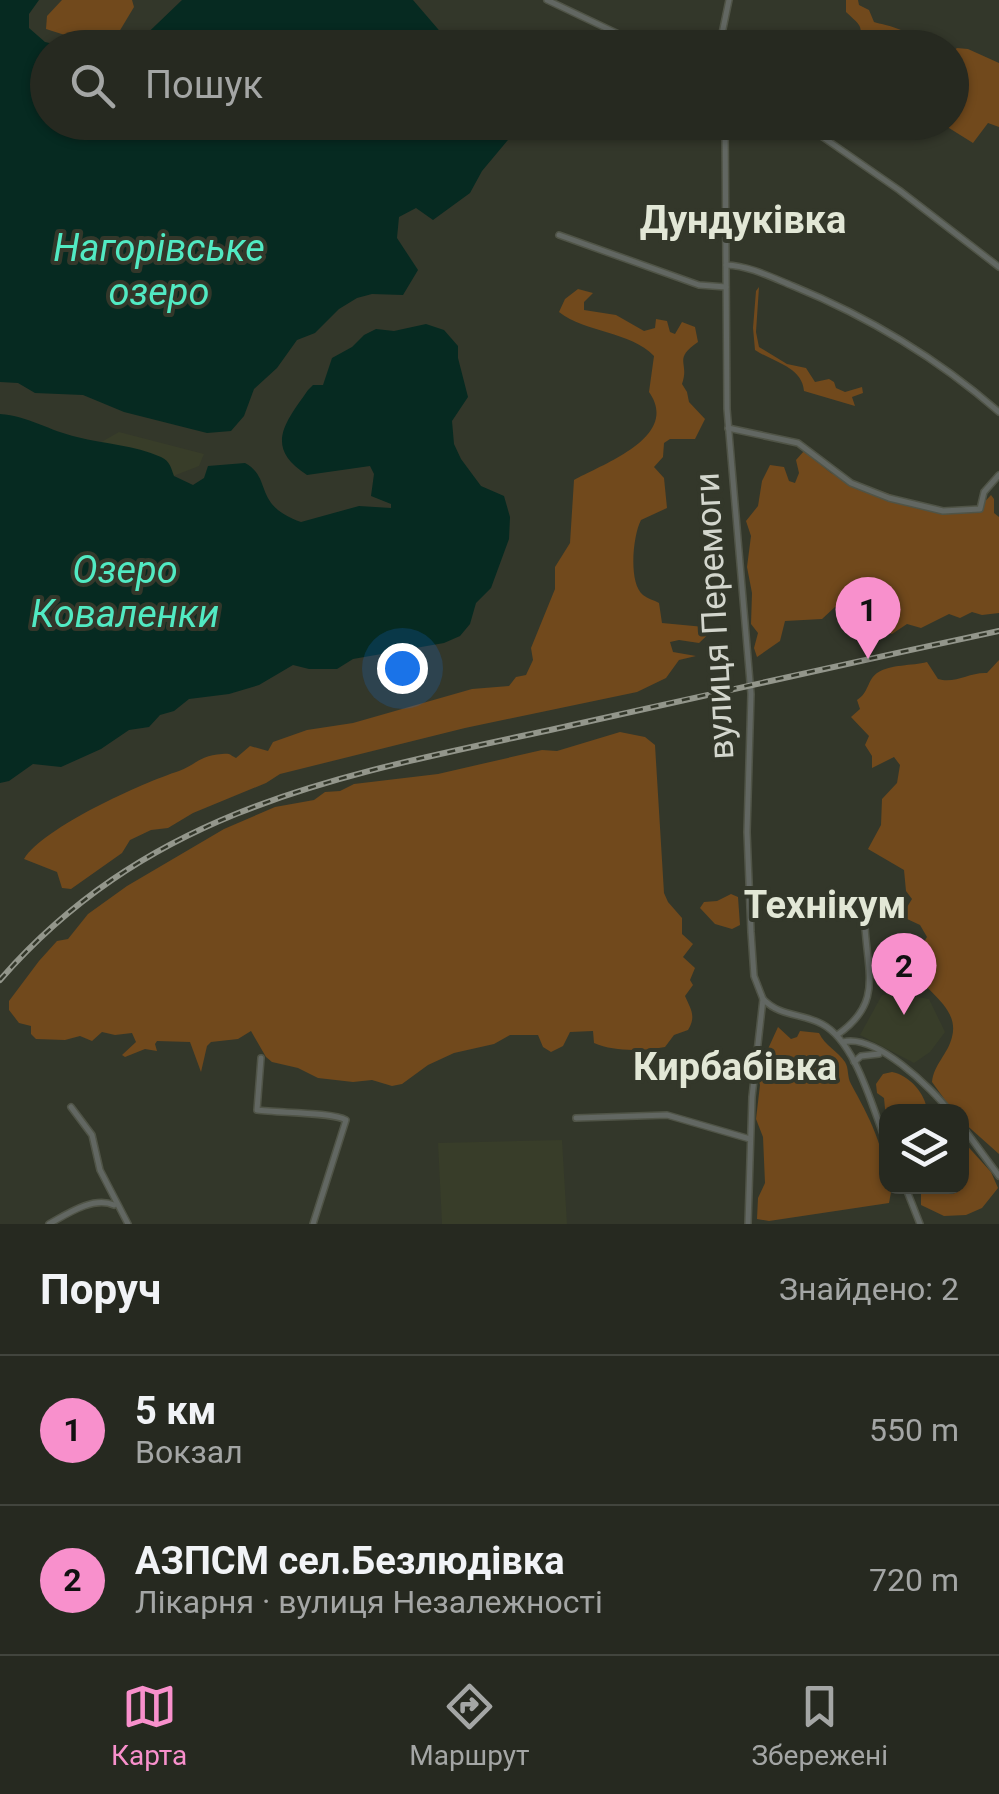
<!DOCTYPE html>
<html lang="uk">
<head>
<meta charset="utf-8">
<style>
	:root { --surface:#262920; --page:#32352d; --text:#f1f3f6; --muted:#a4a6a5; --line:#42453e; --accent:#f890cc }
	body { margin:0; font-family:Roboto,sans-serif; background:var(--page); color:var(--text) }
	.controls { position:absolute; right:30px; bottom:30px; display:grid; overflow:hidden; border-radius:20px; box-shadow:0 2px 8px #0004 }
	.controls button { width:90px; height:90px; display:grid; place-items:center; padding:0; border:0; border-bottom:2px solid var(--line); background:var(--surface); color:var(--text); font:50px sans-serif }
	.you { position:absolute; left:402px; top:668px; width:35px; height:35px; margin:-25px; border:8px solid #fff; border-radius:50%; background:#1a73e8; box-shadow:0 0 0 15px #1a73e833 }
	.badge { display:grid; place-items:center; width:65px; height:65px; border-radius:50%; background:var(--accent); color:#111; font-size:32px; font-weight:700 }
	.pin { position:absolute; translate:-50% -82px; filter:drop-shadow(0 2px 5px #0008) }
	.pin::after { content:''; position:absolute; top:52px; width:35px; height:30px; background:inherit; clip-path:polygon(0 0,100% 0,50% 100%) }
	.list { margin:0; padding:0; list-style:none }
	h2 { display:flex; justify-content:space-between; align-items:center; height:130px; margin:0; padding:0 40px; font-size:42px }
	h2 small { font-size:32px; font-weight:400; color:var(--muted) }
	.list li { display:grid; grid-template-columns:65px 1fr auto; gap:30px; align-items:center; box-sizing:border-box; height:150px; padding:0 40px; border-top:2px solid var(--line) }
	.list b { display:block; font-size:38px; white-space:nowrap }
	.list p { margin:0; font-size:32px; white-space:nowrap; color:var(--muted) }
	.list em { font-size:32px; font-style:normal; color:var(--muted) }
	.icon { flex:none; width:55px; height:55px; fill:none; stroke:currentColor; stroke-width:2; stroke-linecap:round; stroke-linejoin:round }
	.map { position:relative; flex:none; width:999px; height:1224px; overflow:hidden }
	.search { position:absolute; background:var(--surface); box-shadow:0 2px 8px #0004; left:30px; right:30px; top:30px; height:110px; display:flex; align-items:center; gap:25px; box-sizing:border-box; padding:0 35px; border-radius:55px; color:var(--muted); font-size:38px }
	.sheet { height:430px; background:var(--surface) }
	nav { display:flex; justify-content:space-around; align-items:center; box-sizing:border-box; height:140px; border-top:2px solid var(--line); background:var(--surface); font-size:28px; color:var(--muted) }
	nav a { display:grid; justify-items:center; gap:5px }
	nav .on { color:var(--accent) }
	.map>svg:first-child { display:block }
	.built { fill:#383d29 }
	.green { fill:#71491c }
	.water { fill:#062a21 }
	.lines { fill:none; stroke-linecap:round; stroke-linejoin:round }
	.minor-casing { stroke:#505447; stroke-width:8 }
	.minor { stroke:#626762; stroke-width:5 }
	.rail-casing { stroke:#93968b; stroke-width:6 }
	.rail { stroke:#33372a; stroke-width:2.5; stroke-dasharray:8; stroke-linecap:butt }
	.labels { text-anchor:middle; stroke-width:8; stroke-linejoin:round; paint-order:stroke }
	.street-label { font-size:35px; fill:#d3d6cd; stroke:#33372a }
	.neighbourhood-label { font-size:38px; font-weight:bold; fill:#e2e7d6; stroke:#33372a }
	.water-label { font-size:38px; font-style:italic; fill:#51eac3; stroke:#33372a }
</style>
</head>
<body>
<div class="map">
<svg width="999" height="1224" viewBox="0 0 999 1224">
	<rect width="100%" height="100%" fill="#33372a"/>
	<!-- built -->
	<g class="built">
		<polygon points="119,432 204,454 199,466 135,491 98,444"/>
		<polygon points="895,993 929,999 945,1032 930,1052 914,1063 860,1035 882,995"/>
		<polygon points="562,1140 567,1224 442,1224 438,1143"/>
	</g>
	<!-- green -->
	<g class="green">
		<polygon points="62,0 132,0 134,7 119,32 104,44 93,44 46,29 47,16"/>
		<path d="M846,0h12l1,5 10,5 5,12c13,4 33,6 40,19l-22,-6 -19,11c-14,-3 -10,-8 -13,-19 -2,-5 -10,-11 -14,-15z"/>
		<polygon points="957,48 968,49 999,63 999,127 988,123 973,143 941,123 952,122 952,52"/>
		<path d="M759,287l-3,45 3,15 28,17 19,4 9,14 14,-3 5,3 2,6 9,4 17,-5 1,6 -11,4 3,9 -51,-15c-2,-24 -29,-28 -49,-41l-2,-22 3,-37z"/>
		<path d="M578,289l15,4 -9,9v8l32,5 28,16 11,-3 1,-9 11,2 3,11 5,2 7,-12 13,5 3,15c-26,18 -8,20 -16,42l5,8 2,10 16,17 -10,20h-25l-6,4 -1,14 -9,10 10,11 3,30 -26,12c-8,15 -13,63 2,75 5,4 11,5 16,8l3,20 53,5 -16,15 -20,-3 -9,2 3,10 23,4 -17,4 -13,18 -29,14 -172,36 -185,46 -14,9 -73,30 -25,15 -17,2 -21,10 -8,13 -51,36 -9,-1 -5,-16 -33,-13c20,-32 118,-76 155,-88 15,-5 21,-16 43,-17 8,-1 7,0 14,4l14,-12 18,5 5,-9 34,-12 46,-7 119,-34 37,-3 7,-9 10,-2 7,-15 -2,-12 24,-59v-22l15,-24 4,-63c28,-16 107,-43 75,-88l5,-36c-24,-25 -68,-23 -95,-44l6,-13z"/>
		<polygon points="804,451 831,473 892,495 918,508 969,513 976,511 991,495 994,499 994,513 999,517 999,613 982,615 972,612 960,618 949,614 921,628 907,624 892,634 876,629 852,636 847,631 844,610 835,607 822,619 785,621 780,641 757,657 754,648 758,633 751,624 752,593 747,567 751,536 746,521 758,506 762,481 770,465 784,467 789,481 795,483 799,473 796,460"/>
		<path d="M999,660v494l-37,-33v-9l-9,-1 -21,-29c2,-18 16,-28 20,-45 8,-30 -28,-46 -40,-68l2,-11 13,-21 -7,-12 -15,-7 -1,-6 8,-13 -6,-8 -2,-21 -36,-21 13,-24 1,-26 15,-16 3,-18 -6,-8 -22,11v-12l-7,-11 4,-9 -18,-19 9,-8 -3,-9c12,-7 10,-20 20,-27 14,-9 35,-7 50,-11l11,17c18,5 31,-7 49,-6z"/>
		<path d="M620,732l25,5 10,8 9,148 4,9 14,16v16l11,10 -10,13 12,11 -5,12 3,5 -8,11c5,12 12,20 3,34l-14,5 -9,12c-23,4 -50,5 -71,-4l-1,-12 -23,1 -7,14 -12,6 -8,-5 -5,-12h-28l-16,9 -40,9 -26,12 -26,19 -10,2 -20,-6 -19,2 -35,-4 -20,-10 -26,-6 -6,-5 -15,-26 -13,8 -27,3 -4,4 -6,26 -11,-30 -33,-1 -2,3 2,7 -12,-2 -20,8 -3,-2 14,-13 -4,-9 -17,2 -13,-3 -10,9 -12,-5 -15,4 -29,-1 -5,-5v-8l-12,-3 -10,-13v-9l30,-40 18,-20 11,-2 20,-25 39,-28 97,-57 51,-22 39,-7 11,-8 15,-1 14,-7 84,-10 104,-24 15,1z"/>
		<polygon points="731,894 738,897 740,925 732,929 715,924 700,908 704,902 717,901"/>
		<path d="M778,1027l13,12 6,-2 3,-6 19,2c6,13 19,18 26,29 4,6 2,15 6,22 18,33 35,64 35,102l6,1 -3,16 -120,18 -12,-2 1,-21 7,-15 -2,-46 -7,-18 4,-34 -3,-12z"/>
		<path d="M892,1072c17,3 34,22 35,39l-41,1v7l-2,-21 -7,-5 -1,-9 7,-10z"/>
		<polygon points="962,1140 991,1172 998,1188 982,1208 966,1215 944,1216 921,1205 921,1187 962,1186"/>
	</g>
	<!-- water -->
	<g class="water">
		<polygon points="0,0 39,0 29,14 29,28 45,42 67,47 48,48 48,122 522,123 482,171 470,193 433,220 416,208 399,217 397,238 418,270 403,295 372,294 357,298 339,309 315,333 297,340 277,368 254,389 244,416 231,431 207,433 124,412 83,395 35,393 18,383 0,382"/>
		<polygon points="182,0 413,0 450,43 463,45 484,37 503,47 133,47"/>
		<path d="M426,324l18,6 14,16v12l10,39 -16,24 2,23 7,15 20,27 23,10 6,21 -1,22 -18,49 -15,15 -6,21 -10,12 -16,7 -91,16 -16,10h-28l-16,-4 -34,20 -30,9 -40,5 -15,12 -14,4 -11,12 -20,3 -28,19 -40,18 -28,-3 -24,17 -9,2v-369c28,2 50,17 77,23 28,7 57,8 84,20 9,4 10,11 13,19l19,9 11,-7 4,-12 37,-3c28,15 7,42 56,59l58,-16 32,2v-4l-20,-8 3,-22 -4,-8 -63,9c-44,-28 -21,-53 1,-85l5,-5h10l9,-27 20,-11 12,-12 12,-6 18,2z"/>
	</g>
	<g class="lines">
		<defs>
			<g id="minor">
				<polyline points="547,0 648,48"/>
				<polyline points="719,48 729,0"/>
				<polyline points="725,122 727,409 751,694 747,832 751,932 754,976 763,999 752,1097 748,1224"/>
				<polyline points="801,122 899,190 999,267"/>
				<polyline points="559,235 699,285 726,287"/>
				<path d="M726,265c24,1 45,12 67,21 76,31 144,72 206,126"/>
				<polyline points="728,428 798,443 851,483 889,498 943,511 980,509 984,492 999,475"/>
				<path d="M763,999c17,18 39,14 59,25 34,18 50,83 64,118"/>
				<path d="M837,1035c45,-31 31,-60 28,-108"/>
				<path d="M843,1042c32,-9 89,46 107,70"/>
				<path d="M261,1058l-4,52c21,3 75,2 89,10l-33,104"/>
				<polyline points="854,1062 861,1056 879,1054"/>
				<polyline points="71,1107 92,1135 100,1170 128,1224"/>
				<polyline points="576,1118 667,1115 750,1139"/>
				<polyline points="962,1126 999,1176"/>
				<polyline points="905,1186 920,1224"/>
				<path d="M49,1224c18,-10 44,-28 65,-19"/>
			</g>
		</defs>
		<!-- minor casing -->
		<use href="#minor" class="minor-casing"/>
		<!-- minor -->
		<use href="#minor" class="minor"/>
		<defs>
			<path id="rail" d="M0,980c157,-180 357,-207 577,-256 140,-32 281,-63 422,-93"/>
		</defs>
		<!-- rail casing -->
		<use href="#rail" class="rail-casing"/>
		<!-- rail -->
		<use href="#rail" class="rail"/>
	</g>
	<g class="labels">
		<!-- street labels -->
		<g class="street-label">
			<text transform="translate(714 616) rotate(-93)" y="12">вулиця Перемоги</text>
		</g>
		<!-- neighbourhood labels -->
		<g class="neighbourhood-label">
			<text x="743" y="233">Дундуківка</text>
			<text x="825" y="918">Технікум</text>
			<text x="735" y="1080">Кирбабівка</text>
		</g>
		<!-- water labels -->
		<g class="water-label">
			<text x="159" y="261">Нагорівське<tspan x="159" dy="44">озеро</tspan></text>
			<text x="125" y="583">Озеро<tspan x="125" dy="44">Коваленки</tspan></text>
		</g>
	</g>
</svg>
<div class="controls">
<button><svg class="icon" aria-label="layers" viewBox="0 0 24 24"><path d="M12 4l9 5-9 5-9-5zM3 14l9 5 9-5"/></svg></button>
</div>
<div class="you"></div>
<div class="pin badge" style="left:868px;top:659px">1</div>
<div class="pin badge" style="left:904px;top:1015px">2</div>
<div class="search"><svg class="icon" aria-label="search" viewBox="0 0 24 24"><circle cx="10" cy="10" r="6"/><path d="M15 15l6 6"/></svg>Пошук</div>
</div>
<section class="sheet">
<h2>Поруч<small>Знайдено: 2</small></h2>
<ul class="list">
<li><span class="badge">1</span><div><b>5 км</b><p>Вокзал</p></div><em>550 m</em></li>
<li><span class="badge">2</span><div><b>АЗПСМ сел.Безлюдівка</b><p>Лікарня · вулиця Незалежності</p></div><em>720 m</em></li>
</ul>
</section>
<nav>
<a class="on"><svg class="icon" aria-label="map" viewBox="0 0 24 24"><path d="M3 6l6-2 6 2 6-2v14l-6 2-6-2-6 2zM9 4v14M15 6v14"/></svg>Карта</a>
<a><svg class="icon" aria-label="directions" viewBox="0 0 24 24"><path d="M12 3l9 9-9 9-9-9zM9 14v-3h6M13 9l2 2-2 2"/></svg>Маршрут</a>
<a><svg class="icon" aria-label="saved" viewBox="0 0 24 24"><path d="M7 4h10v16l-5-4-5 4z"/></svg>Збережені</a>
</nav>
</body>
</html>
